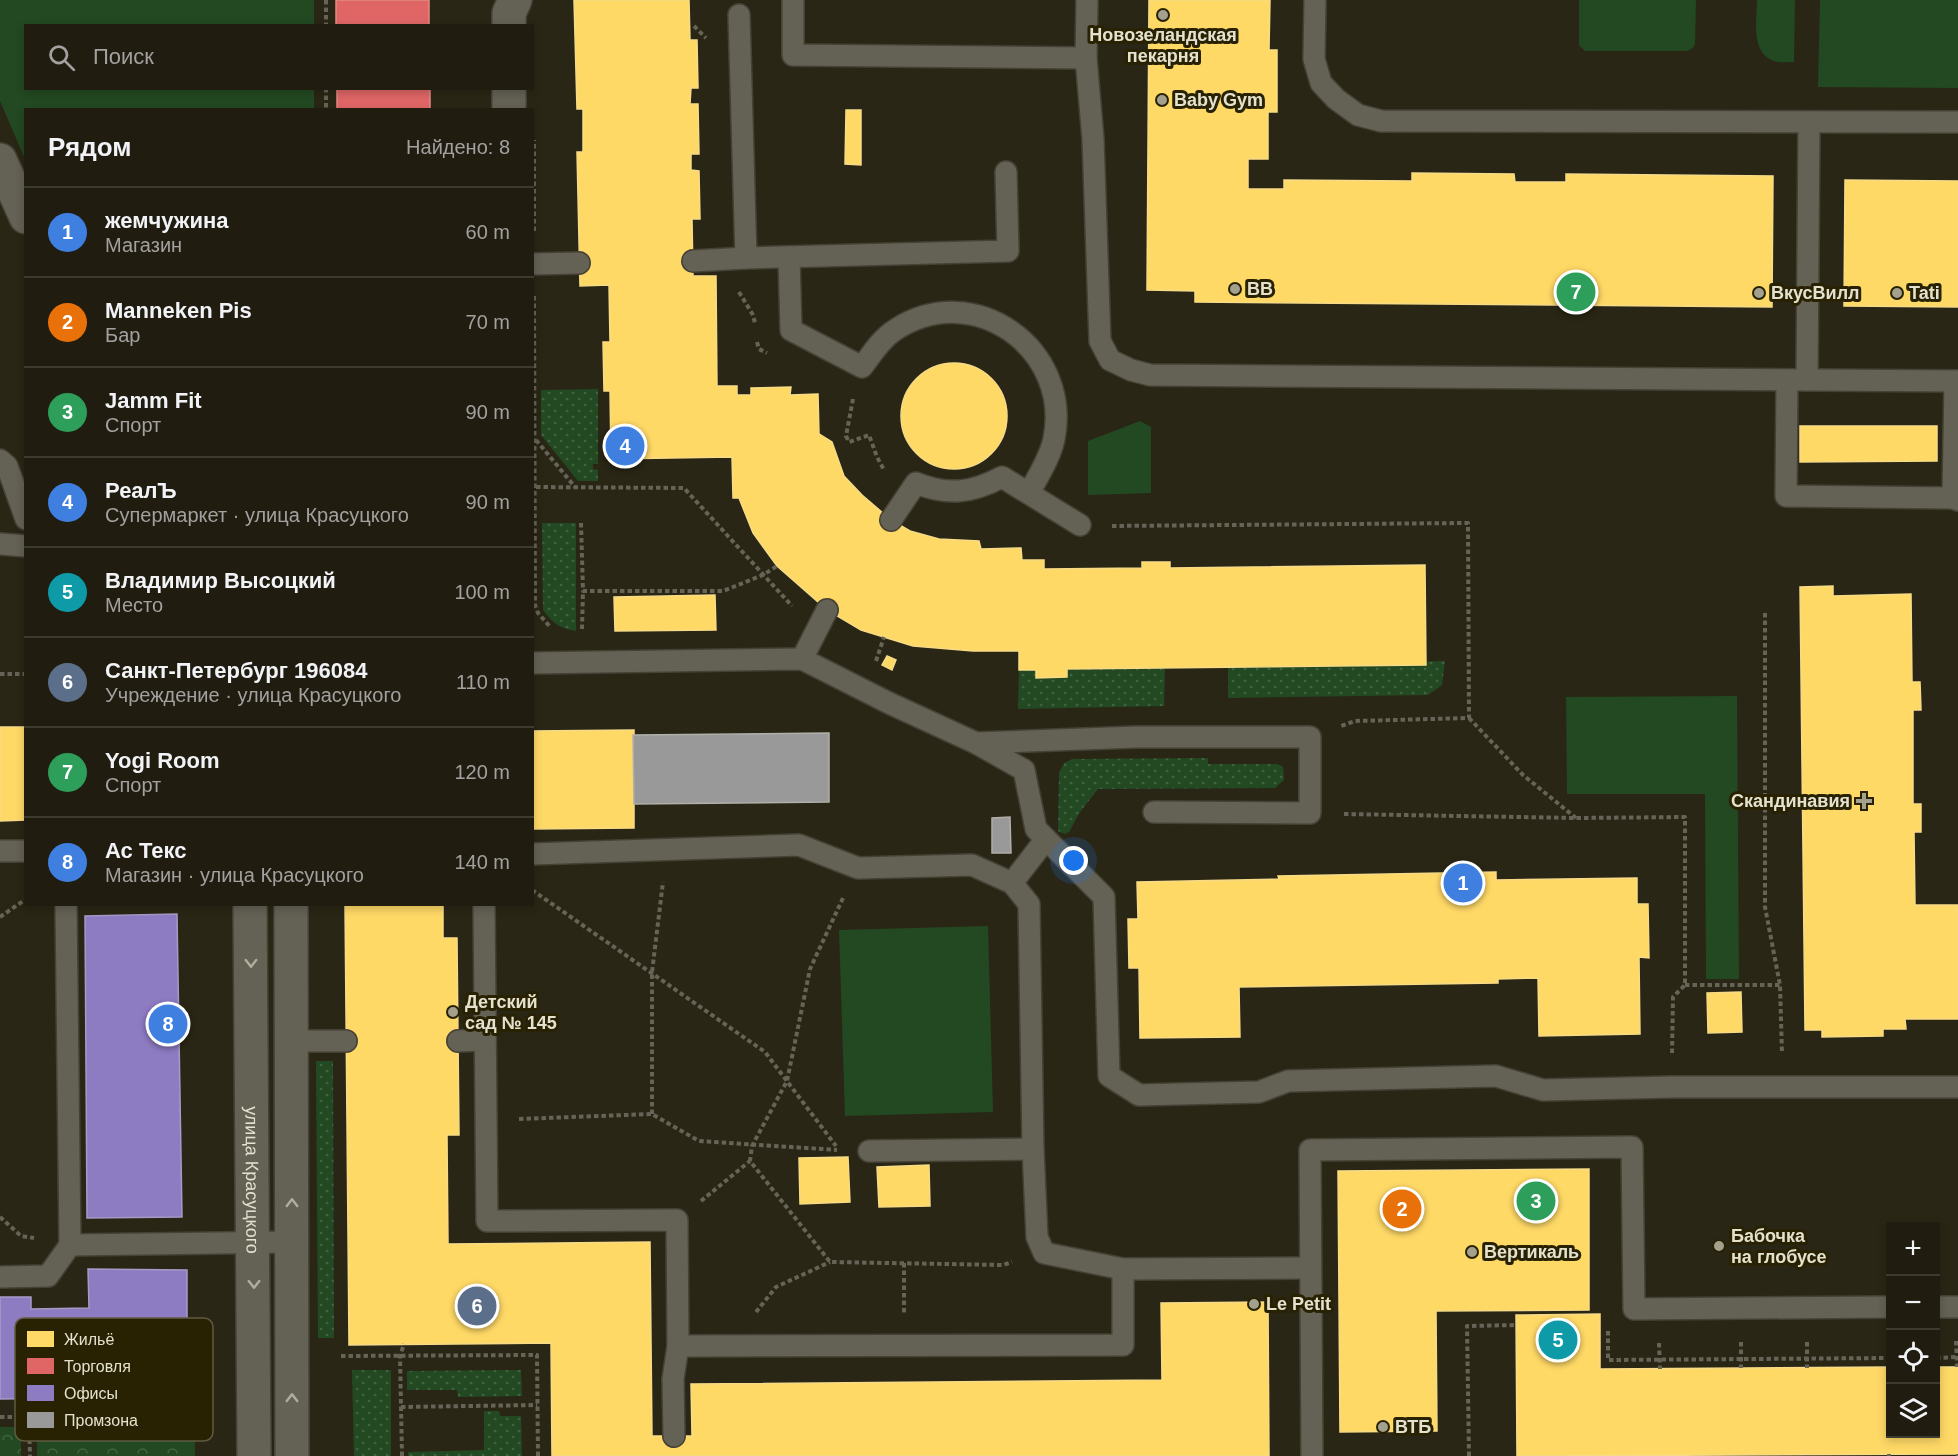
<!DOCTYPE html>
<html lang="ru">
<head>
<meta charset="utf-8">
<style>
	:root { --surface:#201c10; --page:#2d291e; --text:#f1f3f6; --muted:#a2a19f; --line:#3d3a30; --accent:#ea580c }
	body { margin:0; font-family:Arial,sans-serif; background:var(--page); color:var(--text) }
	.controls { position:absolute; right:18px; bottom:18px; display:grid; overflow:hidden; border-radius:0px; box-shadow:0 3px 9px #0003 }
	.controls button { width:54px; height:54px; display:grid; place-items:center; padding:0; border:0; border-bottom:2px solid var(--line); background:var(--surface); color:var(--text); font:30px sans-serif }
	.you { position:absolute; left:1074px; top:861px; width:21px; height:21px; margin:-15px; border:4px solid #fff; border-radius:50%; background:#1a73e8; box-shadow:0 0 0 9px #1a73e833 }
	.badge { display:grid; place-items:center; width:39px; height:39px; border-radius:50%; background:var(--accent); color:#fff; font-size:20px; font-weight:700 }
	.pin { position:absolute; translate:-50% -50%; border:3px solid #fff; box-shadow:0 2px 6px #0006 }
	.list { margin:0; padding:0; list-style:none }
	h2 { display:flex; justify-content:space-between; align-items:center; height:78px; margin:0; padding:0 24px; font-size:26px }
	h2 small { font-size:20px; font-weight:400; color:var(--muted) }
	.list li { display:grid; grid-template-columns:39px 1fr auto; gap:18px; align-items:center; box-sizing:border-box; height:90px; padding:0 24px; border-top:2px solid var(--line) }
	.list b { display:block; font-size:22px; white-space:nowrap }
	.list p { margin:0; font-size:20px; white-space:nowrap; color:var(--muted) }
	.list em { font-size:20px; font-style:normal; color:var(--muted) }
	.icon { flex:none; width:33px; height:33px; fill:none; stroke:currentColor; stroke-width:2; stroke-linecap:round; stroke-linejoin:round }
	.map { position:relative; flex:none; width:1958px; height:1456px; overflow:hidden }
	.search { position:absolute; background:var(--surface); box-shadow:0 3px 9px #0003; left:24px; top:24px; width:510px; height:66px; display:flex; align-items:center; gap:15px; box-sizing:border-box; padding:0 21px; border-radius:0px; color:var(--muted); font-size:22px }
	.panel { position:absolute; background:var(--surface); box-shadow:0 3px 9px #0003; left:24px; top:108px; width:510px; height:798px; border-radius:0px }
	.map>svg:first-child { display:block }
	.grass { fill:url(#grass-dots) }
	.forest { fill:url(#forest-crowns) }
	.park { fill:#224922 }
	.homes { fill:#ffd966; stroke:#f7db86; stroke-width:1.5 }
	.shops { fill:#e06666; stroke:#e18b86; stroke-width:1.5 }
	.offices { fill:#8e7cc3; stroke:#a89ac7; stroke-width:1.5 }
	.industry { fill:#999; stroke:#b0afa9; stroke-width:1.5 }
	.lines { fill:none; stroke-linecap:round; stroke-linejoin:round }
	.lane-casing { stroke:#454135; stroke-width:24 }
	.street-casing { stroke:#454135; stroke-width:36 }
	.path { stroke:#666357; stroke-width:4; stroke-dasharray:4.5 3; stroke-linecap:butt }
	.lane { stroke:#646255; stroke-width:21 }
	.street { stroke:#646255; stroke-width:33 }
	.oneway { stroke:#b1ae9e }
	.poi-dot { fill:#a3a08e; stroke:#282203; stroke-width:2 }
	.labels { text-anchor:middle; stroke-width:6; stroke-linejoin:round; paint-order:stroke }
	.poi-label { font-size:18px; font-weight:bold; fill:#e4e1cf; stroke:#282203; text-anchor:start }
	.street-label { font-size:18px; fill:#e4e1cf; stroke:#282203 }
	.key { fill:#282203; stroke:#605b40; stroke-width:1.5 }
	.key-label { font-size:16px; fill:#e4e1cf }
</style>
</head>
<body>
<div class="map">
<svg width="1958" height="1456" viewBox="0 0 1958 1456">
	<defs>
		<pattern id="grass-dots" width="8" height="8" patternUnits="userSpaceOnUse" patternTransform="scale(1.5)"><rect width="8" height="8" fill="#224922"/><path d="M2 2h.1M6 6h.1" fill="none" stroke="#426341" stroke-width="1.8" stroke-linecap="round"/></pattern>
		<pattern id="forest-crowns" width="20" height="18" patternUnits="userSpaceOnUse" patternTransform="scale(1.5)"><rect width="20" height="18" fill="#224922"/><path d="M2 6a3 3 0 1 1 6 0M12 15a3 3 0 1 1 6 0" fill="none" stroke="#426341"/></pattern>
	</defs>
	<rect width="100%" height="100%" fill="#2a2615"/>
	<!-- grass -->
	<g class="grass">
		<polygon points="598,389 598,464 593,464 593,469 598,470 598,481 578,481 541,435 541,390"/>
		<path d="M542,523h34v108c-15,-2 -24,-8 -33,-21z"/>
		<polygon points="1445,661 1442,685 1428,695 1228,698 1228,667"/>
		<polygon points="1165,668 1164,706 1018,709 1019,670"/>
		<polygon points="1208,758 1208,764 1277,764 1283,767 1284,780 1275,788 1098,789 1080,812 1069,832 1065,834 1058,831 1059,773 1064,763 1073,759"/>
		<polygon points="316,1061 333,1061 334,1338 318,1338"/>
		<polygon points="352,1370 391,1370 391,1456 354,1456"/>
		<polygon points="521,1370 522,1396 458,1397 457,1390 407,1390 407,1371"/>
		<polygon points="484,1411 499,1411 500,1416 521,1416 522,1456 408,1456 408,1452 484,1450"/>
	</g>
	<!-- forest -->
	<g class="forest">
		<polygon points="195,1425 195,1456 37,1456 37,1427"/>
		<rect x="0" y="1427" width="21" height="29"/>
	</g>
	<!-- park -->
	<g class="park">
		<polygon points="0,0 314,0 314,25 26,26 26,88 314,89 314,109 26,110 25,159 0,101"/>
		<polygon points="1579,0 1696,0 1695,44 1693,48 1687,51 1585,51 1579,45"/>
		<path d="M1757,0h38l-1,62c-6,0 -14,1 -20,-1 -24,-8 -17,-42 -17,-61z"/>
		<polygon points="1820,0 1958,0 1958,88 1818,87"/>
		<polygon points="1140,421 1151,427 1151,493 1088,495 1088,441"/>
		<polygon points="1737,696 1739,979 1706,979 1705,794 1567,794 1566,697"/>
		<polygon points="988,926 993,1112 845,1116 839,930"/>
	</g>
	<!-- homes -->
	<g class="homes">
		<polygon points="574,0 689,0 690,40 697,40 698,88 691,88 690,104 698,104 699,154 691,154 691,170 699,171 700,219 692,219 693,276 716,276 717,386 737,386 737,395 751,395 751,388 791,387 790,395 818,394 819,434 832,442 844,476 862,495 891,520 910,531 939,539 979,541 981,549 1021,548 1022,560 1044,560 1044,569 1142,568 1142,562 1170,562 1170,568 1425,565 1426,665 1067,669 1067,677 1036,678 1036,670 1019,670 1019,651 973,651 913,646 861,630 827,610 777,566 753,533 739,498 733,498 732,457 611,459 610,391 604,391 603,342 610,342 609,285 580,286 577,152 583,152 583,109 577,109"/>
		<polygon points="1149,0 1270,0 1269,50 1277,50 1277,112 1268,112 1268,159 1248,159 1248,189 1284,189 1284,180 1412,181 1412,173 1514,174 1515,182 1566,182 1566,174 1773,176 1772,307 1195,302 1195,291 1147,290"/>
		<polygon points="846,110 861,110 861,165 845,164"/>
		<polygon points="1845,180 1958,181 1958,307 1844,306"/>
		<circle cx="954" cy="416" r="53"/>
		<polygon points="1800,426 1937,426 1937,461 1800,462"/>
		<polygon points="1833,586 1833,596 1911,594 1912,682 1920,682 1921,710 1913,710 1913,804 1921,804 1921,832 1914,832 1915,905 1958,905 1958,1019 1905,1019 1906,1029 1883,1029 1883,1036 1822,1037 1822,1030 1805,1030 1800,587"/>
		<polygon points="715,595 716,630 615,631 614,597"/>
		<polygon points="887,656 896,660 892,670 882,665"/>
		<polygon points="0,727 26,727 26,820 0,821"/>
		<polygon points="634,730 634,828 532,829 532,731"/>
		<polygon points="1496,872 1496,880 1637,878 1637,904 1648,904 1649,958 1639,957 1640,1034 1539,1036 1538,978 1498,979 1498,983 1239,987 1240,1037 1140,1038 1139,968 1129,968 1128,919 1138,919 1137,882 1279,879 1278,876"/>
		<polygon points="345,904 443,904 443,938 457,938 459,1135 447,1135 448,1244 650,1242 652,1436 692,1436 691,1384 1162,1380 1161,1303 1268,1302 1269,1456 552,1456 551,1343 349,1345"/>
		<polygon points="1741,992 1742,1032 1708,1033 1707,993"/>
		<polygon points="848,1157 850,1202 800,1204 799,1158"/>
		<polygon points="929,1165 930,1206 879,1207 877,1167"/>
		<polygon points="1589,1169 1589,1310 1436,1311 1437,1431 1340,1432 1338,1171"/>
		<polygon points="1600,1314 1600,1369 1890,1367 1890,1434 1936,1434 1936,1367 1958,1367 1958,1454 1517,1456 1516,1315"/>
	</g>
	<!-- shops -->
	<g class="shops">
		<rect x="336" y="0" width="93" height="26"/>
		<rect x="337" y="88" width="93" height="22"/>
	</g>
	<!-- offices -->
	<g class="offices">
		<polygon points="177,914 182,1217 87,1218 85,916"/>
		<polygon points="88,1269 187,1270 187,1351 150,1351 151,1387 74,1387 73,1398 0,1399 0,1297 31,1297 31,1309 89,1308"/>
	</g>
	<!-- industry -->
	<g class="industry">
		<polygon points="829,733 829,802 634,804 633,735"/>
		<polygon points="1010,817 1011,853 992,853 992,818"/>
	</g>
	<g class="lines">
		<defs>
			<g id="lane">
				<polyline points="793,0 793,55 1086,58"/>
				<polyline points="1087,0 1086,58 1093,139 1100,341 1110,360 1131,370 1150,375 1958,381"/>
				<polyline points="1315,0 1314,59 1321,83 1336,99 1358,115 1381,121 1958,122"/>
				<polyline points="739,15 746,258 1008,251 1006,172"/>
				<path d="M789,257l2,73 71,37c10,-13 19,-28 33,-37 79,-52 177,19 159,109 -4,19 -16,37 -25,54"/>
				<polyline points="693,261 746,258"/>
				<polyline points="532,264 579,263"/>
				<polyline points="1787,380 1786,496 1953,498"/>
				<polyline points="1807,380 1809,122"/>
				<polyline points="1955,381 1953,498 1958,500"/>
				<polyline points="0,460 7,466 26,519"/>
				<path d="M891,520l25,-37c32,13 56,10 86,-6l78,48"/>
				<polyline points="0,544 26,546"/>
				<polyline points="802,659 827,610"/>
				<polyline points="532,663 802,659 889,703 976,743 1024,770 1036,829 1104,897 1109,1076 1139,1095 1259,1092 1288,1081 1496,1076 1543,1090 1672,1087 1958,1087"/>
				<polyline points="976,743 1136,737 1310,737 1310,813 1154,812"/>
				<polyline points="0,851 26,851"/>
				<polyline points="532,854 799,845 858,868 972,865 1012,883 1029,904 1033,1149 1037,1237 1044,1253 1123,1269"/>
				<polyline points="1012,883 1046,839"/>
				<polyline points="484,904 487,1221 677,1220 678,1346 673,1379 674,1436"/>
				<polyline points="292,1041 346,1041"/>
				<polyline points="458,1041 485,1040"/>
				<polyline points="869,1151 1033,1149"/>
				<polyline points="70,1245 292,1242"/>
				<polyline points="0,1277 48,1276 70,1245 66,904"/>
				<polyline points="1936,1307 1958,1307"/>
				<polyline points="678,1346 1123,1345 1123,1269 1310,1268"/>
				<polyline points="1312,1456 1310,1150 1632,1147 1634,1309 1890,1307"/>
			</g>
			<g id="street">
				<polyline points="509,26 509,13 515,0"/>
				<polyline points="509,88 509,110"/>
				<polyline points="0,160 26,217"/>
				<path id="s1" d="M250,904l4,552"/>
				<polyline points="291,904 292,1456"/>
			</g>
		</defs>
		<!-- lane casing -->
		<use href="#lane" class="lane-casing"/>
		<!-- street casing -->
		<use href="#street" class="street-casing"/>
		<!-- path -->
		<g class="path">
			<polyline points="326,0 326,26"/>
			<polyline points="694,26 706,38"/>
			<polyline points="326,88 326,110"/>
			<polyline points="534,231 534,140"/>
			<polyline points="739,292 753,315 755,323"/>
			<polyline points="534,296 535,605 538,613 551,628"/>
			<polyline points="757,342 759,349 767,353"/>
			<polyline points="853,399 846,436 849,442 869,435 877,457 884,470"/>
			<polyline points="536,440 575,487"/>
			<polyline points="536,487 684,488 792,606"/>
			<polyline points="581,523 583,591 723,591 763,575 777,566"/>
			<polyline points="1112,526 1468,523 1469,718 1355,721 1341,726"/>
			<polyline points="1765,613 1765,907 1780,985 1782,1054"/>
			<polyline points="582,629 583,591"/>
			<polyline points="876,661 884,637"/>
			<polyline points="0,674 26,674"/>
			<polyline points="1469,718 1523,775 1576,818"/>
			<polyline points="1344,814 1576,818 1685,817 1685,985 1673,997 1672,1054"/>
			<polyline points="532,890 765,1052 836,1146"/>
			<polyline points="843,898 810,969 787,1081 752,1146 750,1161 830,1262 1003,1265 1012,1262"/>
			<polyline points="0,917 26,899"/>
			<polyline points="1685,985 1780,985"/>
			<polyline points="652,1114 652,972 663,882"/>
			<polyline points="519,1119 652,1114 699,1141 837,1150"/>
			<polyline points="701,1201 750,1161"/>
			<polyline points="0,1217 21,1236 34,1238"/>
			<polyline points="904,1263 904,1313"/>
			<polyline points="756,1312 776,1287 830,1262"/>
			<polyline points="1608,1331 1608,1360 1890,1358"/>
			<polyline points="1888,1341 1888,1367"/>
			<polyline points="1956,1341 1957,1367"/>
			<polyline points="1741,1342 1741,1368"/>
			<polyline points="1807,1342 1807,1368"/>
			<polyline points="1659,1343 1660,1369"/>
			<polyline points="341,1356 537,1355 538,1456"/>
			<polyline points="1936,1358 1957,1357"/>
			<polyline points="401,1407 537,1405"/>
			<polyline points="0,1417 207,1416"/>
			<polyline points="29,1417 30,1456"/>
			<polyline points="1958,1454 1958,1456"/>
			<polyline points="1807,1455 1807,1456"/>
			<polyline points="402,1456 400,1356 404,1344"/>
			<polyline points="1469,1456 1467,1326 1517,1325"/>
			<polyline points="1889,1456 1889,1454"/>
		</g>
		<!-- lane -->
		<use href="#lane" class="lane"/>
		<!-- street -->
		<use href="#street" class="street"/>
	</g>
	<!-- one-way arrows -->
	<defs><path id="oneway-chevron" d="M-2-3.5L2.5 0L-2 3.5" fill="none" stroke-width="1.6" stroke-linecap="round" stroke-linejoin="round" transform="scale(1.5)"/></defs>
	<g class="oneway">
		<use href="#oneway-chevron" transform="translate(251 963) rotate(90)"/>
		<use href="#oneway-chevron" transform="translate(292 1203) rotate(-90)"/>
		<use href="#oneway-chevron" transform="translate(254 1284) rotate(90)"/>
		<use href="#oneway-chevron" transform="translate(292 1398) rotate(-90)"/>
	</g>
	<!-- markers -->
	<g class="poi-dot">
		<circle cx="1163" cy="15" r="6"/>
		<circle cx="1162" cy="100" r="6"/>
		<circle cx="1235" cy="289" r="6"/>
		<circle cx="1759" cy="293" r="6"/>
		<circle cx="1897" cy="293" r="6"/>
		<path d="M1861 792h6v6h6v6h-6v6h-6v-6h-6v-6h6z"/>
		<circle cx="453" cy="1012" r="6"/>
		<circle cx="1719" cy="1246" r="6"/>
		<circle cx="1472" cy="1252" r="6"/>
		<circle cx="1254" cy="1304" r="6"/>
		<circle cx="1383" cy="1427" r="6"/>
	</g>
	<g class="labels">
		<!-- poi labels -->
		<g class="poi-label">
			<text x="1163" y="41" text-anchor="middle">Новозеландская<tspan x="1163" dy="21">пекарня</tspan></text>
			<text x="1174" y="106">Baby Gym</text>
			<text x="1247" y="295">BB</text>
			<text x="1771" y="299">ВкусВилл</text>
			<text x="1909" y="299">Tati</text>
			<text x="1850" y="807" text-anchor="end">Скандинавия</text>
			<text x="465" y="1008">Детский<tspan x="465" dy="21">сад № 145</tspan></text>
			<text x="1731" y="1242">Бабочка<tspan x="1731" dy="21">на глобусе</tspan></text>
			<text x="1484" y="1258">Вертикаль</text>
			<text x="1266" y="1310">Le Petit</text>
			<text x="1395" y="1433">ВТБ</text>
		</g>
		<!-- street labels -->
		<g class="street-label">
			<text dy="6" stroke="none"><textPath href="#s1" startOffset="276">улица Красуцкого</textPath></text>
		</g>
	</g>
	<!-- legend -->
	<rect x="15" y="1318" width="198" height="123" rx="9" class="key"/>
	<rect x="27" y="1331" width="27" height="16" fill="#ffd966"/>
	<rect x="27" y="1358" width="27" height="16" fill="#e06666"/>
	<rect x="27" y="1385" width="27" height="16" fill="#8e7cc3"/>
	<rect x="27" y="1412" width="27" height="16" fill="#999"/>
	<g class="key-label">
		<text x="64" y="1345">Жильё</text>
		<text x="64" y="1372">Торговля</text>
		<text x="64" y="1399">Офисы</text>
		<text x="64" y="1426">Промзона</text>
	</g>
</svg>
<div class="controls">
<button>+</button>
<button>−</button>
<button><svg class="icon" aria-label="locate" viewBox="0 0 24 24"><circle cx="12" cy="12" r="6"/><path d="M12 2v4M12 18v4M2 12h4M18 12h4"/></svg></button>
<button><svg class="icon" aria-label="layers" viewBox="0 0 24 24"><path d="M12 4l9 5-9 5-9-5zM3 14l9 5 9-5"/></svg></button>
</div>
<div class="you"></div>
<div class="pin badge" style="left:1463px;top:883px;background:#3f7fe0">1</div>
<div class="pin badge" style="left:1402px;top:1209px;background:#e8710a">2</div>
<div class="pin badge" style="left:1536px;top:1201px;background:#2e9e5b">3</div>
<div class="pin badge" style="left:625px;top:446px;background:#3f7fe0">4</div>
<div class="pin badge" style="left:1558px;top:1340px;background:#0f9aa8">5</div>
<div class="pin badge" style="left:477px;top:1306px;background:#5c6f8a">6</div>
<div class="pin badge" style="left:1576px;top:292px;background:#2e9e5b">7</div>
<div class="pin badge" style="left:168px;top:1024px;background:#3f7fe0">8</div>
<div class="search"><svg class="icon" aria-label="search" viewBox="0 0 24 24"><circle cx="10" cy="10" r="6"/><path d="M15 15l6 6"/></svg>Поиск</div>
<section class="panel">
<h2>Рядом<small>Найдено: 8</small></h2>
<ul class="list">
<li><span class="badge" style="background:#3f7fe0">1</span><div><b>жемчужина</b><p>Магазин</p></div><em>60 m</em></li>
<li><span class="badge" style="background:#e8710a">2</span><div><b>Manneken Pis</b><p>Бар</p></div><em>70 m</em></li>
<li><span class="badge" style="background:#2e9e5b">3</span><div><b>Jamm Fit</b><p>Спорт</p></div><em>90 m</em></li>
<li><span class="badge" style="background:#3f7fe0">4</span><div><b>РеалЪ</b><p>Супермаркет · улица Красуцкого</p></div><em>90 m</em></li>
<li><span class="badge" style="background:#0f9aa8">5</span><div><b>Владимир Высоцкий</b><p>Место</p></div><em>100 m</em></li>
<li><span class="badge" style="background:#5c6f8a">6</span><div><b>Санкт-Петербург 196084</b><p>Учреждение · улица Красуцкого</p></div><em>110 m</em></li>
<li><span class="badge" style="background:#2e9e5b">7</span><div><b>Yogi Room</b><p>Спорт</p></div><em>120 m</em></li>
<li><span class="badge" style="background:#3f7fe0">8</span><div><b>Ас Текс</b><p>Магазин · улица Красуцкого</p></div><em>140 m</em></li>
</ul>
</section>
</div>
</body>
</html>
